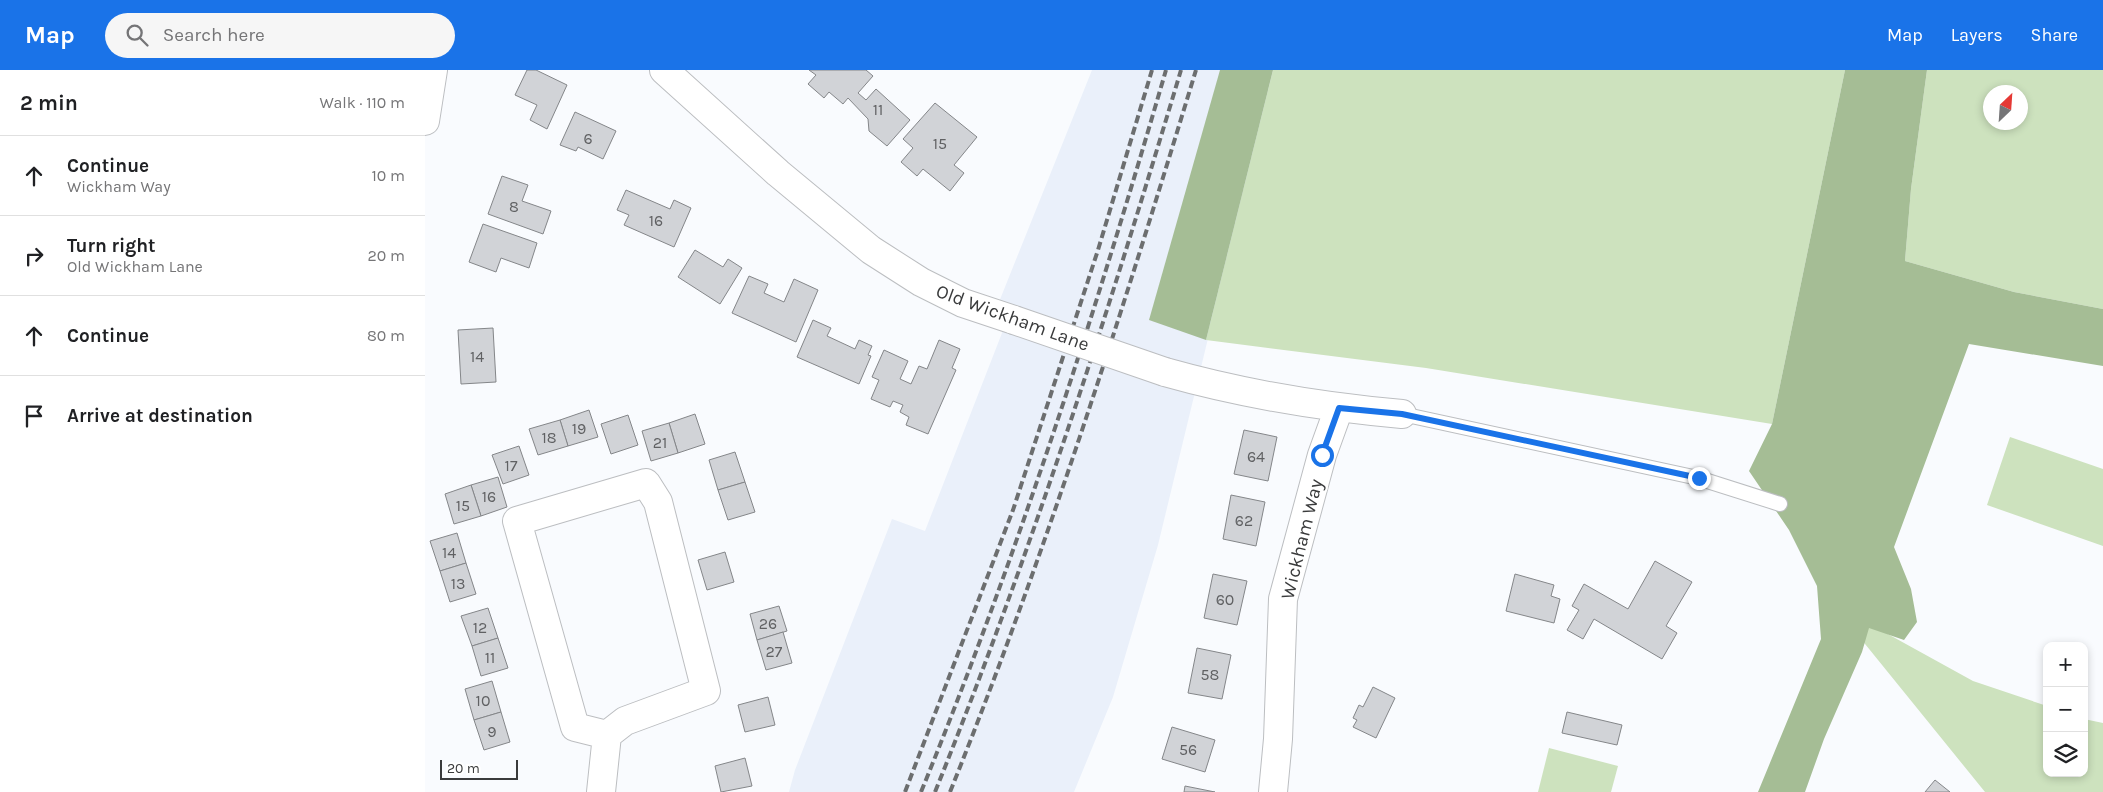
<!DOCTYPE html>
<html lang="en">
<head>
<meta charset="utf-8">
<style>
	:root { --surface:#fff; --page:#f6f6f6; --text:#202124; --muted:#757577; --line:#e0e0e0; --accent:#1a73e8 }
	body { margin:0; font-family:Karla,sans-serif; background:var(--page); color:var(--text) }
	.controls { position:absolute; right:15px; bottom:15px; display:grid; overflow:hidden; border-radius:10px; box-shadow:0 2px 8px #0003 }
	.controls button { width:45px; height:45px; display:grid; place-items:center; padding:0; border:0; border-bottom:1px solid var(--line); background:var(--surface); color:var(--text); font:25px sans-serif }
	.compass { position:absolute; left:1558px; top:15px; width:45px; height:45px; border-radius:50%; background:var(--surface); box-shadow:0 2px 8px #0003; rotate:25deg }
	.scale { position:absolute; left:15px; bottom:12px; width:78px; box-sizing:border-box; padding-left:5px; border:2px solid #3a3b3c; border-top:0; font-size:14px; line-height:18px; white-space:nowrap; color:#3a3b3c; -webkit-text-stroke:4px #fff; paint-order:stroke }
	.stop { position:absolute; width:15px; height:15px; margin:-11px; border:4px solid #1a73e8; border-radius:50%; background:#fff }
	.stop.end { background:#1a73e8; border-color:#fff; box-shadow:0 1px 5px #0008 }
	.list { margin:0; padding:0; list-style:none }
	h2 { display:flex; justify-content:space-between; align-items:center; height:65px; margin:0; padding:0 20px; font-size:21px }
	h2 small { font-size:16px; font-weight:400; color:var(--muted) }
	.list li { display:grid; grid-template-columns:32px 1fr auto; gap:15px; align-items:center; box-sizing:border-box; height:80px; padding:0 20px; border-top:1px solid var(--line) }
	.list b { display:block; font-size:19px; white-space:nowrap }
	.list p { margin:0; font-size:16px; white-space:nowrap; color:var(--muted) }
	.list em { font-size:16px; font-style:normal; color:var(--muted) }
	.icon { flex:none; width:28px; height:28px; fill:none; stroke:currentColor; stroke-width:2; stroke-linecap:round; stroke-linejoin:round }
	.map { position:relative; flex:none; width:1678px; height:722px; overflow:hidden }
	header { display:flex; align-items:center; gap:30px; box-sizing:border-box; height:70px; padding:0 25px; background:var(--accent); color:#fff }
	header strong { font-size:24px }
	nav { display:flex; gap:28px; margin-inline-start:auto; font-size:18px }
	.search { width:350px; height:45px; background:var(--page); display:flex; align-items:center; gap:12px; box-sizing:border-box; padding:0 18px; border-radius:28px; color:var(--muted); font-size:19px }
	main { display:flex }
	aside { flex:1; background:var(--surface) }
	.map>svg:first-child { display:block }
	.built { fill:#eaf0fa }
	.green { fill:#cde2be; fill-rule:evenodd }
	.forest { fill:#a5bd95 }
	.building { fill:#d1d3d7; stroke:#848689 }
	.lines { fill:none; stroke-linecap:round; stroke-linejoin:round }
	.service-casing { stroke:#bcbec1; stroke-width:16 }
	.minor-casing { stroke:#bcbec1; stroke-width:30 }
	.tertiary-casing { stroke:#bcbec1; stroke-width:30 }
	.service { stroke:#fff; stroke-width:14 }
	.minor { stroke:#fff; stroke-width:28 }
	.tertiary { stroke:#fff; stroke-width:28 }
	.rail { stroke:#6c6e6f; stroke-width:4; stroke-dasharray:8 4; stroke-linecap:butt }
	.minor-bridge-casing { stroke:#bcbec1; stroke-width:30; stroke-linecap:butt }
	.minor-bridge { stroke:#fff; stroke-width:28 }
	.route { stroke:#1a73e8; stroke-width:6 }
	.labels { text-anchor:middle; stroke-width:4; stroke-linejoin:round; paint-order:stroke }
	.number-label { font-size:16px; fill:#606163 }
	.street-label { font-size:19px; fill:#3a3b3c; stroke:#fff }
</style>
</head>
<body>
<header>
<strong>Map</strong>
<div class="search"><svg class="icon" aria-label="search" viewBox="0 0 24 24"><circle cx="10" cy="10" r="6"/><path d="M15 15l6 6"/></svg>Search here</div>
<nav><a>Map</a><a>Layers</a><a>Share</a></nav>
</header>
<main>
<aside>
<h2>2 min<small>Walk · 110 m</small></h2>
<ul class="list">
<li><svg class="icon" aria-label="ahead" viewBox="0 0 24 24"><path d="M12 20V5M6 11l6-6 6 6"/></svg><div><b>Continue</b><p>Wickham Way</p></div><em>10 m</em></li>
<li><svg class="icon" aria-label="right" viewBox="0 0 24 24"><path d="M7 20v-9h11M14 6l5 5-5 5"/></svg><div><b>Turn right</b><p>Old Wickham Lane</p></div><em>20 m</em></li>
<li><svg class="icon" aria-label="ahead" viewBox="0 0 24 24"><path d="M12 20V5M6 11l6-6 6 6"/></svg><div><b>Continue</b></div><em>80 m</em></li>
<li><svg class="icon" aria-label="arrive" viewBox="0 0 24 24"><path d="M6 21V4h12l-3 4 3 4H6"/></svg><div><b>Arrive at destination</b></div></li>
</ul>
</aside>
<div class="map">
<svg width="1678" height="722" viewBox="0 0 1678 722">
	<rect width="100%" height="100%" fill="#f9fbfe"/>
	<!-- built -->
	<polygon class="built" points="667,0 848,0 733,475 688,627 649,722 364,722 370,700 467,449 500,461 577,263 574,232"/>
	<!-- green -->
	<g class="green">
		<polygon points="848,0 1420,0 1347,354 1001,298 781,270"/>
		<path d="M1502,0h176v239l-89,-17 -109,-31 6,-72zM1566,22h30v30h-30z"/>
		<polygon points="1585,367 1678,399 1678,476 1562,435"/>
		<polygon points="1441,552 1548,611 1622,636 1622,703 1659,703 1659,649 1678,653 1678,722 1560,722 1436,569"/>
		<polygon points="1124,678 1193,696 1186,722 1113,722"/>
	</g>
	<!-- forest -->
	<g class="forest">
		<polygon points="795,0 848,0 781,270 724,250"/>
		<polygon points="1420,0 1502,0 1486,119 1480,191 1589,222 1678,239 1678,296 1544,274 1469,477 1486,519 1492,552 1479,570 1444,558 1437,582 1399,669 1380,722 1333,722 1396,569 1392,516 1364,460 1324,401 1347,354"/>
	</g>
	<!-- building -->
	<g class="building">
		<polygon points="102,0 111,0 142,15 122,59 105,50 112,35 90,25"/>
		<polygon points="384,0 441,0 448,6 433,23 441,30 451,19 485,50 462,76 444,61 443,49 423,28 418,34 404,22 399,28 383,14 391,5"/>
		<polygon points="510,33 552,67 529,95 539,103 525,121 498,99 492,106 476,92 488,78 478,69"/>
		<polygon points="150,42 191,61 178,89 153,77 151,81 135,75"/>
		<polygon points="77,106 103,115 97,131 126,141 118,164 63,144"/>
		<polygon points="201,120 245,139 249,130 266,138 249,177 199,155 204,145 192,140"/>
		<polygon points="58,154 112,173 104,198 76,188 71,202 44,192"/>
		<polygon points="270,180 298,197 303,189 317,198 295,234 253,207"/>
		<polygon points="324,206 343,214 339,223 359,232 369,209 393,220 371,272 307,243"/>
		<polygon points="388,250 406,258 402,266 430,279 434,270 447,276 443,285 446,286 434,314 372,287"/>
		<polygon points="68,258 71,312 36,314 33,260"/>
		<polygon points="514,270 535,279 527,298 531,300 503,364 481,355 484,347 475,342 478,335 468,331 465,337 446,329 454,310 447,307 459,280 483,291 475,309 486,314 494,296 502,299"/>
		<polygon points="164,340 173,367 143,376 135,350"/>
		<polygon points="270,344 280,374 253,383 244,353"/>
		<polygon points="203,345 213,375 186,384 176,354"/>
		<polygon points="135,350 143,376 113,385 104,359"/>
		<polygon points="244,353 253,383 226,391 217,361"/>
		<polygon points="819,360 852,367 843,411 809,404"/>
		<polygon points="94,376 104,405 78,414 67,385"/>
		<polygon points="310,382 320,412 293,420 284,390"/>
		<polygon points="73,407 82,437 56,446 46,415"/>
		<polygon points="320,412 330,442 303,450 293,420"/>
		<polygon points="46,415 56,446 29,454 20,424"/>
		<polygon points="806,425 840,432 831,476 798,469"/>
		<polygon points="32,463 41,493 15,501 5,471"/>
		<polygon points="300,482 309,512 282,520 273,490"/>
		<polygon points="1230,491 1267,512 1241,556 1252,563 1237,589 1169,549 1158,569 1142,560 1154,540 1147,536 1159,514 1203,539"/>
		<polygon points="41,493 51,524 25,532 15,501"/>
		<polygon points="788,504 822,511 812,555 779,548"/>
		<polygon points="1090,504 1129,515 1126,526 1135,529 1129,553 1081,541"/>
		<polygon points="354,536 362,561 332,570 325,544"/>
		<polygon points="63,538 73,568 47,576 36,546"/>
		<polygon points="358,562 367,593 341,600 332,570"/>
		<polygon points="73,568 83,598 56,606 47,576"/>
		<polygon points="772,578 806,585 797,629 763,623"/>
		<polygon points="67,611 76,642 49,650 40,619"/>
		<polygon points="948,617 970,628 951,668 928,657 932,650 928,648 934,635 938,637"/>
		<polygon points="343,627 350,655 320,662 313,635"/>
		<polygon points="76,642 85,672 59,680 49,650"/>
		<polygon points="1142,642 1197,655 1192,675 1137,663"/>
		<polygon points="747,657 790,670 780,702 737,689"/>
		<polygon points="320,688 327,716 296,722 290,696"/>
		<polygon points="1510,710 1525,722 1500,722"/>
		<polygon points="760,716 790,722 759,722"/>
	</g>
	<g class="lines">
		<defs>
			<polyline id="service" points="977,344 1273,408 1355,434"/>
			<g id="minor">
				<polyline points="239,0 353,103 446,180 496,212 538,233 589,250"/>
				<path d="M740,302c78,22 157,35 237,42"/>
				<polyline points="176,722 182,665 150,657 92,451 221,413 233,432 281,621 200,651 182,665"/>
				<polyline points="848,722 853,669 858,529 897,385 914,338"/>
			</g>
			<polyline id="tertiary" points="0,51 8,0"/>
		</defs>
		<!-- service casing -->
		<use href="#service" class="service-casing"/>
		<!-- minor casing -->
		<use href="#minor" class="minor-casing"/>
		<!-- tertiary casing -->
		<use href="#tertiary" class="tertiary-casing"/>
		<!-- service -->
		<use href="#service" class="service"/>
		<!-- minor -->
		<use href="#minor" class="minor"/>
		<!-- tertiary -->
		<use href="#tertiary" class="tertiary"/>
		<!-- rail -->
		<g class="rail">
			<polyline points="480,722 588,440 673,180 727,0"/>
			<path d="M496,722c96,-235 174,-478 245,-722"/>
			<path d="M510,722c95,-236 173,-478 246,-722"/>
			<path d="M525,722c95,-236 172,-479 246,-722"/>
		</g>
		<defs>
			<polyline id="minor-bridge" points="589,250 740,302"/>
		</defs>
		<!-- minor-bridge casing -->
		<use href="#minor-bridge" class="minor-bridge-casing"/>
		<!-- minor-bridge -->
		<use href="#minor-bridge" class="minor-bridge"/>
	</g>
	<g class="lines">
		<!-- route -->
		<polyline class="route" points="897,385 914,338 977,344 1274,408"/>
	</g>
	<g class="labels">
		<!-- number labels -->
		<g class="number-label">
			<text x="453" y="45">11</text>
			<text x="163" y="74">6</text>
			<text x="515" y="79">15</text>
			<text x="89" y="142">8</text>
			<text x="231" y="156">16</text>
			<text x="52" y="292">14</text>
			<text x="154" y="364">19</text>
			<text x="124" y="373">18</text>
			<text x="235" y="378">21</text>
			<text x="831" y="392">64</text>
			<text x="86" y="401">17</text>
			<text x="64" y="432">16</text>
			<text x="38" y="441">15</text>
			<text x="819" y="456">62</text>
			<text x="24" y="488">14</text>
			<text x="33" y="519">13</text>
			<text x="800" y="535">60</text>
			<text x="343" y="559">26</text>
			<text x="55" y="563">12</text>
			<text x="349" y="587">27</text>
			<text x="65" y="593">11</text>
			<text x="785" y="610">58</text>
			<text x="58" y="636">10</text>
			<text x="67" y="667">9</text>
			<text x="763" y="685">56</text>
		</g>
		<!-- street labels -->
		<g class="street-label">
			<text transform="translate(588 247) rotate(20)" y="7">Old Wickham Lane</text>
			<text transform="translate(876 469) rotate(-76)" y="7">Wickham Way</text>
		</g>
	</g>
</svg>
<div class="controls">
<button>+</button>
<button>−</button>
<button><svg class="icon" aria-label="layers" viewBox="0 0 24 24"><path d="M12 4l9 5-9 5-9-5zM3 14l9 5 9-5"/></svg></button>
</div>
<svg class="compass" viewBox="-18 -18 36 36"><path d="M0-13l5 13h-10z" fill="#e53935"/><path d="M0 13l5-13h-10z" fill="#757577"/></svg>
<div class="scale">20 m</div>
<div class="stop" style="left:897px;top:385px"></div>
<div class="stop end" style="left:1274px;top:408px"></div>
</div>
</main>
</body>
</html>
